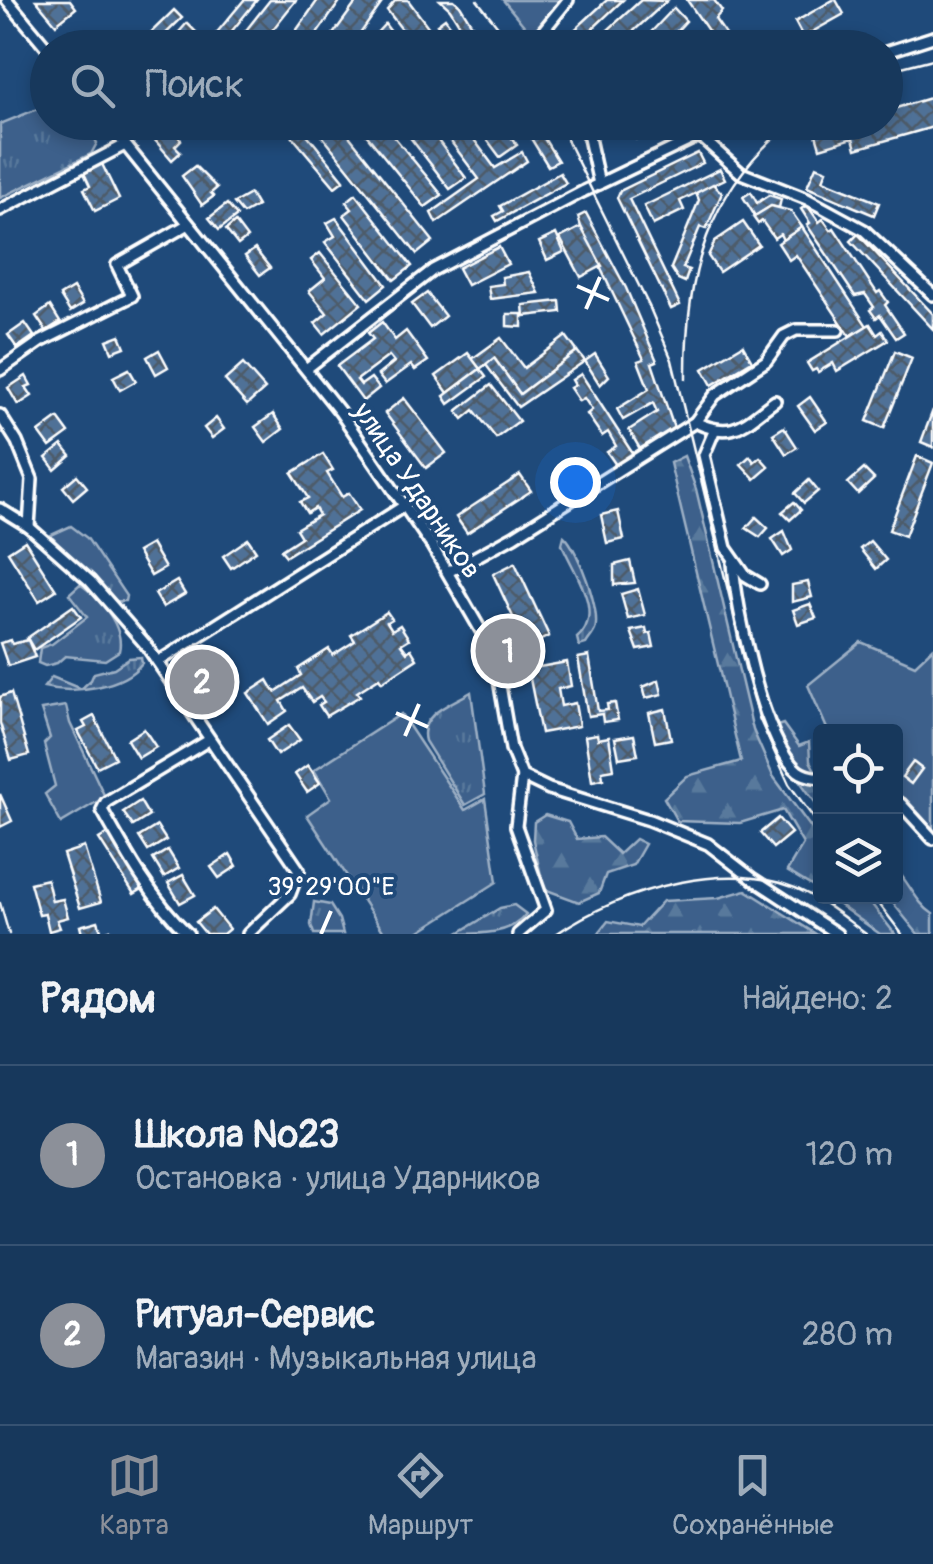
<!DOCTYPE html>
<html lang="ru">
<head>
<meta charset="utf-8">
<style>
	:root { --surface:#17385c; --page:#203f62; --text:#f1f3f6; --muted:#9eacbb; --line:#365272; --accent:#8c9099 }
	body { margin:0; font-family:Pangolin,sans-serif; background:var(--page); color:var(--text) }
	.controls { position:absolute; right:30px; bottom:30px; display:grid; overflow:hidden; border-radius:10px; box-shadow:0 5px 15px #0003 }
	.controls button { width:90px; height:90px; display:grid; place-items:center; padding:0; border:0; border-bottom:2px solid var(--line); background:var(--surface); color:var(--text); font:50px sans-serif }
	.you { position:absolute; left:575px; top:482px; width:35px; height:35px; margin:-25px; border:8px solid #fff; border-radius:50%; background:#1a73e8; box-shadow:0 0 0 15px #1a73e833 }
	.badge { display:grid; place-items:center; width:65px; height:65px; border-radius:50%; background:var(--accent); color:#fff; font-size:32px; font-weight:700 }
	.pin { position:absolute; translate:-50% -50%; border:5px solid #fff; box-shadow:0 2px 10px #0006 }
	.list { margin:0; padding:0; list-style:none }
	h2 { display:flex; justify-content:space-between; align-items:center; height:130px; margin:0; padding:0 40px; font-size:42px }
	h2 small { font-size:32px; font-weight:400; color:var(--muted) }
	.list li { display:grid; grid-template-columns:65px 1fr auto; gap:30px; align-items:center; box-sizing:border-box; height:180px; padding:0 40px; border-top:2px solid var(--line) }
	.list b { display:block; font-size:38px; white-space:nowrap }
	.list p { margin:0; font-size:32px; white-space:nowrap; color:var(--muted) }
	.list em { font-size:32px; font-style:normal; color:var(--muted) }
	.icon { flex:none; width:55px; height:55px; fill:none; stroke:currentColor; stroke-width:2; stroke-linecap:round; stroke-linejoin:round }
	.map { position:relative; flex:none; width:933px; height:934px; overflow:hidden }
	.search { position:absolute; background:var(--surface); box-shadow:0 5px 15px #0003; left:30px; right:30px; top:30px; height:110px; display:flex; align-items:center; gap:25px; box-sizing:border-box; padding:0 35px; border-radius:55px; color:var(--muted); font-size:38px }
	.sheet { height:490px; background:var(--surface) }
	nav { display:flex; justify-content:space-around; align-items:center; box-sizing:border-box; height:140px; border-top:2px solid var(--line); background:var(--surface); font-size:28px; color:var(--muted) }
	nav a { display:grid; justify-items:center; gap:5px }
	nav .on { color:var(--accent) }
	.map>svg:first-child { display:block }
	.grass { fill:url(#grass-tufts); stroke:#9eb0c5; stroke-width:2.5 }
	.forest { fill:url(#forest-firs); stroke:#9eb0c5; stroke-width:2.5 }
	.garden { fill:#3c618b; stroke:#9eb0c5; stroke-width:2.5 }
	.building { fill:url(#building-cross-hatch); stroke:#fff; stroke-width:2.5 }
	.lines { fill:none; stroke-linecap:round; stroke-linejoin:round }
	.street-casing { stroke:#fff; stroke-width:16 }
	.street { stroke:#1f4a7a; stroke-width:9 }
	.rail { stroke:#fff; stroke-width:2.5 }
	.ticks { fill:none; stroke:#fff; stroke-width:4 }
	.labels { text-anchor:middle; stroke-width:8; stroke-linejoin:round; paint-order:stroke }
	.street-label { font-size:28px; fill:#fff; stroke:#1f4a7a }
	.ticks-label { font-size:25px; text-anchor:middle; fill:#fff; stroke:#1f4a7a; stroke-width:8; stroke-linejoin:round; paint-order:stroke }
</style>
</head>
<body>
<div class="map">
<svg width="933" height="934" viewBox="0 0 933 934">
	<defs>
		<pattern id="grass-tufts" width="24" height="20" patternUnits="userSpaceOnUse" patternTransform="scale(2.5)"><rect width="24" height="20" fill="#3c618b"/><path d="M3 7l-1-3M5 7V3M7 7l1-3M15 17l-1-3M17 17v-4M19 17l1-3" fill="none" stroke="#59799c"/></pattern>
		<pattern id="forest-firs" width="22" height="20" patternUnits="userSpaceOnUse" patternTransform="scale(2.5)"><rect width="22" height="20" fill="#3c618b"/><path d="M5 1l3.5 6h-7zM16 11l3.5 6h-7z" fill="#59799c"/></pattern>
		<pattern id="building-cross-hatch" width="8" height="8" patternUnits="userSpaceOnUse" patternTransform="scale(2.5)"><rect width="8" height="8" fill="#507197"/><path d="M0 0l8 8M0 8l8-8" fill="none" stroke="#4e5b6a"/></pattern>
	</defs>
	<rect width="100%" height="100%" fill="#1f4a7a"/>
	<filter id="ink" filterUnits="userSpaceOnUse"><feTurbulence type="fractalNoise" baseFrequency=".01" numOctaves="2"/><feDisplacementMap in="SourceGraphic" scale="20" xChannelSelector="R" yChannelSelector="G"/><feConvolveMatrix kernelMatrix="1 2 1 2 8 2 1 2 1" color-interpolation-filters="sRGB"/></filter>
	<g filter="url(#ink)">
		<!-- grass -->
		<g class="grass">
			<polygon points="47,105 48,122 86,123 97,143 91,154 0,198 0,124"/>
			<path d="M71,526l16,12 39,58 -1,5c-8,0 -8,2 -15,-4 -10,-8 -55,-54 -59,-62z"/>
			<path d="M564,536c14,12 37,75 31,94 -2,5 -6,9 -9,14l-7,2 -2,-8c29,-25 -4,-66 -15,-94z"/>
			<path d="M80,584c19,13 45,43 39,67l-14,9 -40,-4 -8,7 -12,3 -7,-3 2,-15 12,-4 35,-27 -18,-23z"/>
			<path d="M141,657l1,6c-19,25 -69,31 -98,24l8,-10 29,12 10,-9 3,-7 20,-5 15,-10z"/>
			<path d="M471,692l14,102 -20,11 -40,-64c-7,-27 26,-37 46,-49z"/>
			<polygon points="314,902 330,905 339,919 343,934 314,934 311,925"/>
			<path d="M514,905l12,9c-14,20 -44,20 -69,20l43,-26z"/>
		</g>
		<!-- forest -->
		<g class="forest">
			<polygon points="684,456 696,489 753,730 773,776 820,840 820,891 787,871 803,844 783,810 740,823 677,821 664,798 687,776 741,761 670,463"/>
			<polygon points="783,724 799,746 809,742 810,761 820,779 820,809 791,769 777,726"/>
			<polygon points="545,815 568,822 577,839 601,837 619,854 635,839 645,844 633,865 606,874 599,893 579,902 544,889 533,840 534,822"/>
			<path d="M896,869c14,15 21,35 37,45v20h-15l-30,-37 8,-1z"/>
			<polygon points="746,890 816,934 598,934 608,921 639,927 663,901 718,898"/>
			<polygon points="828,897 866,897 895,934 880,934"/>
		</g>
		<!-- garden -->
		<g class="garden">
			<polygon points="503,0 562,0 531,34"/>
			<polygon points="861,642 915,665 933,648 933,842 896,804 896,732 828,731 808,685"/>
			<polygon points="66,706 70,723 105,797 61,823 45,794 55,786 44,744 50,738 41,710"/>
			<polygon points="401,714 465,810 485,799 497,882 415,934 385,934 307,815 331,798 314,770"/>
		</g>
		<!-- building -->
		<g class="building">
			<polygon points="36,0 70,0 76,8 56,24"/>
			<polygon points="244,0 257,0 218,48 204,48"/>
			<polygon points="270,0 296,0 258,48 232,48"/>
			<polygon points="318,0 341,0 307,48 270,48 275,39 286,45"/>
			<polygon points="358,0 384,0 350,48 323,48"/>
			<polygon points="408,0 444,48 416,48 387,10 396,0"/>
			<polygon points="440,0 454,0 460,5 486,48 474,48 450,9"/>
			<polygon points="607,0 623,0 572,48 555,48"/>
			<polygon points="641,0 667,1 615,48 588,48"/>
			<polygon points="687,0 714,0 722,11 715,19 735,48 720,48"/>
			<polygon points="833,0 836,0 844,14 803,37 795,22"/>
			<polygon points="674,8 686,21 661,48 636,48"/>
			<polygon points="174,10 182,18 151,48 135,48"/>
			<polygon points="445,18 463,43 458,48 437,24"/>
			<polygon points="187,23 201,37 191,48 165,48"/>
			<polygon points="385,24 403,48 378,48 371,39"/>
			<polygon points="693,33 708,48 679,48"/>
			<polygon points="933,97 933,127 856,149 853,138 820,148 815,131 844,122 886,122 886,111"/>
			<polygon points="280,122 297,122 344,180 335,187"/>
			<polygon points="311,122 338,122 433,241 417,254"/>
			<polygon points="356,122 382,122 442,195 425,207"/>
			<polygon points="398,122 424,122 466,178 450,189"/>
			<polygon points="436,122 461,122 495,168 522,152 527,161 436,223 431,213 479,179"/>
			<polygon points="474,122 500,122 517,145 500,157"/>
			<polygon points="521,122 534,122 558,161 548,166"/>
			<polygon points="601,122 622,122 619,125 622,129 611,136 608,130 595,138 590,130"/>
			<polygon points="648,122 674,122 636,139 632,130"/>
			<polygon points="165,129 170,135 174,132 181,140 175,146 181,152 172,160 154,139"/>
			<polygon points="698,153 703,163 629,199 680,305 671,309 617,198 620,191"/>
			<polygon points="102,164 119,199 95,211 84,189 90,186 84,173"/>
			<polygon points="195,166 217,188 211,193 214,196 202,205 182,176"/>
			<polygon points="816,166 827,170 823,180 879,203 874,215 807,187"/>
			<polygon points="720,169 725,179 680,201 684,210 653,225 644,206"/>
			<polygon points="560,173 566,183 497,221 494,216 503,211 500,206"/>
			<polygon points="713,184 722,193 706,229 700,227 683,268 689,270 685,282 678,279 671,268 699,200 696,193"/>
			<polygon points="751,192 757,203 769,195 781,199 779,208 771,206 755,216 743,197"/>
			<polygon points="250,194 257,206 243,214 234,203"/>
			<polygon points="356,194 412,266 394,280 344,215 352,209 346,202"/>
			<polygon points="227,204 237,216 219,230 209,218"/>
			<polygon points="807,205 819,222 823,219 831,230 834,228 877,293 880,291 888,302 885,305 904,333 896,338 880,315 876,318 870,310 874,307 865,294 855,296 807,225 810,223 801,209"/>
			<polygon points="771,206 791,211 802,227 783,240 780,234 774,238 762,221 758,224 753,217"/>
			<polygon points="586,213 626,288 657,361 652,363 674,428 640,449 629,430 657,412 653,403 623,420 617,409 649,389 638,361 644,359 581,227 578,217"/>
			<polygon points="336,218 386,285 369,299 325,242 335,236 327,223"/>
			<polygon points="235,222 247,238 238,245 226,230"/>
			<polygon points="743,222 759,245 719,272 708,256 715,241"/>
			<polygon points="581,227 602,266 581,277 560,238"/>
			<polygon points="802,227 867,326 850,336 796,255 789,260 778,243"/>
			<polygon points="556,234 564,252 547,260 539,242"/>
			<polygon points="858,234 933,314 933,329 851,241"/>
			<polygon points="499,247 508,264 467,285 458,268"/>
			<polygon points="255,249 270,268 260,275 245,256"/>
			<polygon points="320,253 361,304 324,334 315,323 327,313 309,291 325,278 311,260"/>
			<polygon points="529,272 539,293 490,299 488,286 503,284 502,277"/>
			<polygon points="73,288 83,304 70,312 60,296"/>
			<polygon points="427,293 445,316 430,328 412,304"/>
			<polygon points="560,301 561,312 524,316 523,305"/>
			<polygon points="50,306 60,322 46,331 36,316"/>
			<polygon points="507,314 522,314 522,327 507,326"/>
			<polygon points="382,322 395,340 406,331 428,361 415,370 411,365 385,384 378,375 394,362 389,356 357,380 361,385 371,378 379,388 363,401 337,366 373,339 368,333"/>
			<polygon points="25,323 34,336 17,348 8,335"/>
			<polygon points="870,324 877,335 882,331 888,340 837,371 833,363 818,372 816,369 812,371 807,363"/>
			<polygon points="120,335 125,347 112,352 107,340"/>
			<polygon points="566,336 577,351 520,394 494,358 480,369 472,359 501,338 524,368"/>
			<polygon points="743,345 752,361 712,385 703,369"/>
			<polygon points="159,350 168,367 156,374 147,357"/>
			<polygon points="577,351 585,361 518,407 486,365 494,358 520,394"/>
			<polygon points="895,351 912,358 884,428 867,421"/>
			<polygon points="468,353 480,369 448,393 436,376"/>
			<polygon points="595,354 609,376 600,385 585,361"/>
			<polygon points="243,364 265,389 247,405 225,380"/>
			<polygon points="129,369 136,381 120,390 113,377"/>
			<polygon points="480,369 486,377 449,404 444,396"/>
			<polygon points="581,374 633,454 616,465 607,452 616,446 608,432 602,436 587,414 592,410 584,398 579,401 570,388 575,385 572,380"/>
			<polygon points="26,376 31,385 26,387 32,396 18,405 8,388"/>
			<polygon points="491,385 519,421 496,438 474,410 463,419 457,411"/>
			<polygon points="810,397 827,422 815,430 798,406"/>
			<polygon points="404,398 446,453 426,468 385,413"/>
			<polygon points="933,410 933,447 921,442"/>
			<polygon points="273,414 283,429 266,442 255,427"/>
			<polygon points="58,418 69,433 50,447 39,432"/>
			<polygon points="216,418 224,429 212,438 204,428"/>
			<polygon points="784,427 797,447 786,454 773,434"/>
			<polygon points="62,445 71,456 55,470 46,458"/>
			<polygon points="323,454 333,470 327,473 342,497 349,493 360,510 286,556 281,550 301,537 296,529 319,515 315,508 307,513 300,502 308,498 292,473"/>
			<polygon points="750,456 754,462 760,457 769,467 755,479 741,464"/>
			<polygon points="917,456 933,463 905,536 889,530"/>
			<polygon points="864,469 874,479 858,494 848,483"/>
			<polygon points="77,475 87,487 73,499 63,487"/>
			<polygon points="520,475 531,491 467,533 456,517"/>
			<polygon points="809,480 818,491 804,503 795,493"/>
			<polygon points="794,502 801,510 790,520 782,512"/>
			<polygon points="618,511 624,539 607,543 601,515"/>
			<polygon points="756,517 768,528 760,537 746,528"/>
			<polygon points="784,531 792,550 783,556 772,539"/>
			<polygon points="248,539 256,551 231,568 223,556"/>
			<polygon points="25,541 56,590 39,601 8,552"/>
			<polygon points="870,541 886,560 876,569 860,549"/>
			<polygon points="151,544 165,568 151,576 137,552"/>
			<polygon points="630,561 635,583 614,585 614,565"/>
			<polygon points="515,563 549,636 527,647 493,574"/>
			<polygon points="177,581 185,594 163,607 155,594"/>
			<polygon points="808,582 812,597 792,602 792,585"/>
			<polygon points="638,589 645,615 628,619 621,594"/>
			<polygon points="810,604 816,618 798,624 793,610"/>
			<polygon points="73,606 81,617 34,650 27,638"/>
			<polygon points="387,612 392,619 387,622 392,630 400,625 409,639 401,644 407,652 411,649 417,659 382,682 379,678 357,692 360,696 326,716 319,705 324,702 320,697 312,702 302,688 281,701 287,711 268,724 248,693 268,680 275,692 301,675 298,669 329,649 333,655 355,641 351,635"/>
			<polygon points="646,628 647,634 651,633 654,647 638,650 631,631"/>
			<polygon points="11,640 12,644 28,640 35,657 8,666 0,643"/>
			<polygon points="199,656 224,695 205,708 179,668"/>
			<polygon points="589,656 598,711 608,710 607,704 615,703 618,720 603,722 602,714 588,716 578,658"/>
			<polygon points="567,662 571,686 558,689 561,706 575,703 579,726 541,733 528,669"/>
			<polygon points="659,680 662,694 646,698 643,687"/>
			<polygon points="11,693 29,755 11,760 0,723 0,697"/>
			<polygon points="665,709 671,739 655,742 649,713"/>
			<polygon points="94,716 115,758 97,767 78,731 86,727 83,722"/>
			<polygon points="289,725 300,740 277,755 267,740"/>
			<polygon points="144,729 156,747 138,758 127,740"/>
			<polygon points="597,734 598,739 609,737 614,769 602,771 603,779 592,781 585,736"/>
			<polygon points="634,735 638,755 619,758 615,738"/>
			<polygon points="913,762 922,769 911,784 902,777"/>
			<polygon points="308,765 320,783 307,792 295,774"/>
			<polygon points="0,794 12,821 0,827"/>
			<polygon points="140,801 149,816 133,826 123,812"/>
			<polygon points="778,818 791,833 773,848 760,833"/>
			<polygon points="157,826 166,840 148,851 139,837"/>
			<polygon points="109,833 144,888 134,894 99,839"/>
			<polygon points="84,847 101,902 80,908 63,854"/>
			<polygon points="168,850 179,868 164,877 153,859"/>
			<polygon points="230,854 237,866 219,878 211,867"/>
			<polygon points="183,875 195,895 180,903 168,883"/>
			<polygon points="47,879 52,901 63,899 68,917 57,920 60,928 49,931 45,914 39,915 30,883"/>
			<polygon points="213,909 229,929 223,934 206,934 196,922"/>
			<polygon points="98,921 102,933 110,930 111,934 82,934 80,926"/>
		</g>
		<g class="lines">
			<defs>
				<g id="street">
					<polyline points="7,0 48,49"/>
					<polyline points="537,48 534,42 568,0"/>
					<polyline points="886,52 933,37"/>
					<polyline points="107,122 340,412 432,546 487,641 498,674 511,749 522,776 549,789 649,820 708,844 753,879 837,934"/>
					<polyline points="582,122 589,138 599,184"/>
					<polyline points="700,136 741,173 807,199 864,230 933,295"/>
					<polyline points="0,210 125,145"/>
					<polyline points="306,369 433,270 584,191 728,122"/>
					<polyline points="0,370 40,342 132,296 117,265 187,225"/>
					<polyline points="0,415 17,442 32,479 29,527"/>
					<path d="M695,422c40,19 50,0 80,-21"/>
					<polyline points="715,429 704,455 726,548 745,575 760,584"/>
					<polyline points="0,509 29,527 90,581 146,645 299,870 290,894 248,934"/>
					<path d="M733,563c3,45 30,180 65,208 6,5 15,6 22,7"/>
					<polyline points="448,572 514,536 695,422 715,395 766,361 784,336 796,330 838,330"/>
					<polyline points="158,662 404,506"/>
					<polyline points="896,802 901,804 933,839"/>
					<path d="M188,934c-36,-34 -62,-81 -86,-124l4,-8 103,-62"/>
					<polyline points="518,934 546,910 516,826 522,776"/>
				</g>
			</defs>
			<!-- street casing -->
			<use href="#street" class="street-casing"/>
			<!-- street -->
			<use href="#street" class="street"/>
			<!-- rail -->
			<g class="rail">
				<polyline points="477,0 515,48"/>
				<polyline points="886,71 933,59"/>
				<polyline points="558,122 649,306 672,360 759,718 789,784 820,827"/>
				<path d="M686,379c-1,-104 21,-189 106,-257"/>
				<polyline points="873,896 902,934"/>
				<polyline points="0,903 9,934"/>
				<path d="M556,934c65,-45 178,-79 252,-40 21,10 40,27 58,40"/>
			</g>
		</g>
	</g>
	<!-- ticks -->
	<path class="ticks" d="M577,286l32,14M586,309l14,-32M396,713l32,14M405,736l14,-32M321,934l10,-23"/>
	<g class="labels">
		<!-- street labels -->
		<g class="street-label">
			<text transform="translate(418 490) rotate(56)" y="10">улица Ударников</text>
		</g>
	</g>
	<g class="ticks-label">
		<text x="331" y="895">39°29'00"E</text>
	</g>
</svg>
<div class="controls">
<button><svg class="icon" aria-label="locate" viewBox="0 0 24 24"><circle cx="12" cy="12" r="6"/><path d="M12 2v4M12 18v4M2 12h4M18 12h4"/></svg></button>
<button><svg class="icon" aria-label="layers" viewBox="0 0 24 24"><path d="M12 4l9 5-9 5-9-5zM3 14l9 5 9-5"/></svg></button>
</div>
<div class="you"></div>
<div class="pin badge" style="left:508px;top:651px">1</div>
<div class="pin badge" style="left:202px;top:682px">2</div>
<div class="search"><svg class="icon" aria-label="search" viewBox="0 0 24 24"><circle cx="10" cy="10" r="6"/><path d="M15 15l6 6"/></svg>Поиск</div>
</div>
<section class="sheet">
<h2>Рядом<small>Найдено: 2</small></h2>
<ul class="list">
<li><span class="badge">1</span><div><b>Школа №23</b><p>Остановка · улица Ударников</p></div><em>120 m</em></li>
<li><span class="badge">2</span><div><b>Ритуал-Сервис</b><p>Магазин · Музыкальная улица</p></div><em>280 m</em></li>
</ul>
</section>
<nav>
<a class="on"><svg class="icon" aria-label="map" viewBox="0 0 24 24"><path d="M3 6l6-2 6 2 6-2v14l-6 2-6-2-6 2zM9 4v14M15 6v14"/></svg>Карта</a>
<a><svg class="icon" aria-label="directions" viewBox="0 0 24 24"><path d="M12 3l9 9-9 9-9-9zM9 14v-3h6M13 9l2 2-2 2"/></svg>Маршрут</a>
<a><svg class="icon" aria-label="saved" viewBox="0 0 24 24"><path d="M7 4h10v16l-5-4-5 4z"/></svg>Сохранённые</a>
</nav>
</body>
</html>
